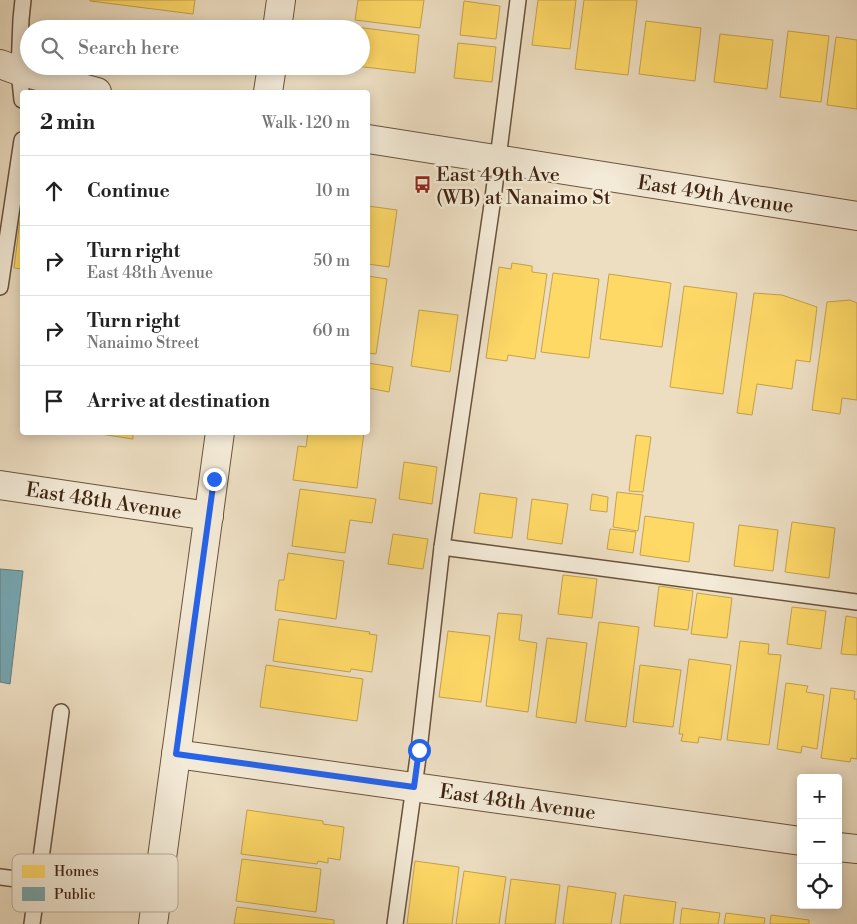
<!DOCTYPE html>
<html lang="en">
<head>
<meta charset="utf-8">
<style>
	:root { --surface:#fff; --page:#f6f6f6; --text:#222; --muted:#767676; --line:#e0e0e0 }
	body { margin:0; font-family:"Libre Bodoni",serif; background:var(--page); color:var(--text) }
	.controls { position:absolute; right:15px; bottom:15px; display:grid; overflow:hidden; border-radius:5px; box-shadow:0 2px 12px #0003 }
	.controls button { width:45px; height:45px; display:grid; place-items:center; padding:0; border:0; border-bottom:1px solid var(--line); background:var(--surface); color:var(--text); font:25px sans-serif }
	.stop { position:absolute; width:15px; height:15px; margin:-11px; border:4px solid #2563eb; border-radius:50%; background:#fff }
	.stop.end { background:#2563eb; border-color:#fff; box-shadow:0 1px 5px #0008 }
	.list { margin:0; padding:0; list-style:none }
	h2 { display:flex; justify-content:space-between; align-items:center; height:65px; margin:0; padding:0 20px; font-size:21px }
	h2 small { font-size:16px; font-weight:400; color:var(--muted) }
	.list li { display:grid; grid-template-columns:32px 1fr auto; gap:15px; align-items:center; box-sizing:border-box; height:70px; padding:0 20px; border-top:1px solid var(--line) }
	.list b { display:block; font-size:19px; white-space:nowrap }
	.list p { margin:0; font-size:16px; white-space:nowrap; color:var(--muted) }
	.list em { font-size:16px; font-style:normal; color:var(--muted) }
	.icon { flex:none; width:28px; height:28px; fill:none; stroke:currentColor; stroke-width:2; stroke-linecap:round; stroke-linejoin:round }
	.map { position:relative; flex:none; width:857px; height:924px; overflow:hidden }
	.search { position:absolute; background:var(--surface); box-shadow:0 2px 12px #0003; left:20px; top:20px; width:350px; height:55px; display:flex; align-items:center; gap:12px; box-sizing:border-box; padding:0 18px; border-radius:28px; color:var(--muted); font-size:19px }
	.panel { position:absolute; background:var(--surface); box-shadow:0 2px 12px #0003; left:20px; top:90px; width:350px; height:345px; border-radius:5px }
	.map>svg:first-child { display:block }
	.homes { fill:#ffd966; stroke:#c5a24c }
	.public { fill:#76a5af; stroke:#667e7f }
	.lines { fill:none; stroke-linecap:round; stroke-linejoin:round }
	.service-casing { stroke:#6a523c; stroke-width:18 }
	.minor-casing { stroke:#6a523c; stroke-width:30 }
	.tertiary-casing { stroke:#6a523c; stroke-width:30 }
	.service { stroke:#f3ead7; stroke-width:15 }
	.minor { stroke:#f3ead7; stroke-width:28 }
	.tertiary { stroke:#f3ead7; stroke-width:28 }
	.route { stroke:#2563eb; stroke-width:6 }
	.labels { text-anchor:middle; stroke-width:5; stroke-linejoin:round; paint-order:stroke }
	.poi-label { font-size:20px; fill:#3f2310; stroke:#f3ead7; text-anchor:start }
	.street-label { font-size:20px; fill:#3f2310; stroke:#f3ead7 }
	.key { fill:#f3ead7; stroke:#bdae9b; stroke-width:1 }
	.key-label { font-size:14px; fill:#3f2310 }
</style>
</head>
<body>
<div class="map">
<svg width="857" height="924" viewBox="0 0 857 924">
	<rect width="100%" height="100%" fill="#eddec2"/>
	<filter id="stains"><feTurbulence type="fractalNoise" baseFrequency=".004" numOctaves="4"/><feColorMatrix values="0 0 0 0 .2 0 0 0 0 .09 0 0 0 0 .02 0 0 0 .5 -.17"/></filter>
	<radialGradient id="worn" r=".72"><stop offset=".6" stop-color="#630" stop-opacity="0"/><stop offset="1" stop-color="#630" stop-opacity=".3"/></radialGradient>
	<!-- homes -->
	<g class="homes">
		<polygon points="90,0 195,0 193,14 90,1"/>
		<polygon points="358,0 424,0 420,28 355,20"/>
		<polygon points="538,0 576,0 570,49 532,45"/>
		<polygon points="584,0 637,0 628,75 575,69"/>
		<polygon points="464,1 500,6 496,39 460,35"/>
		<polygon points="646,21 701,28 695,81 639,74"/>
		<polygon points="356,27 419,35 415,73 356,66 361,66 361,29 355,29"/>
		<polygon points="788,31 829,36 821,102 780,97"/>
		<polygon points="720,34 773,40 767,89 714,82"/>
		<polygon points="836,37 857,40 857,109 827,105"/>
		<polygon points="458,43 496,47 492,82 454,78"/>
		<polygon points="368,206 397,210 389,267 368,264"/>
		<polygon points="20,220 22,220 22,269 14,268"/>
		<polygon points="512,263 532,266 532,272 547,274 535,359 508,355 507,361 486,358 499,267 511,269"/>
		<polygon points="553,273 599,279 589,358 541,352"/>
		<polygon points="609,274 671,283 662,347 600,339"/>
		<polygon points="368,276 387,279 376,354 368,353"/>
		<polygon points="684,286 737,293 723,394 670,387"/>
		<polygon points="754,293 782,295 817,307 810,362 796,360 792,389 757,384 752,415 737,413"/>
		<polygon points="850,300 857,303 857,400 842,398 840,414 812,410 827,302"/>
		<polygon points="419,310 458,315 450,372 411,366"/>
		<polygon points="368,363 393,367 389,392 368,388"/>
		<polygon points="87,432 133,432 133,439"/>
		<polygon points="308,432 364,432 357,488 293,480 298,446 306,447"/>
		<polygon points="636,435 651,437 643,492 629,491"/>
		<polygon points="404,462 437,467 432,504 399,499"/>
		<polygon points="300,489 376,499 372,523 350,520 345,553 292,546"/>
		<polygon points="617,492 643,495 638,531 613,527"/>
		<polygon points="480,493 517,498 512,538 474,533"/>
		<polygon points="592,494 608,497 607,512 590,510"/>
		<polygon points="532,499 568,504 562,544 527,539"/>
		<polygon points="645,516 694,523 689,562 640,555"/>
		<polygon points="792,522 835,528 829,578 785,572"/>
		<polygon points="739,525 778,530 773,571 734,566"/>
		<polygon points="610,529 636,532 633,553 607,549"/>
		<polygon points="393,534 428,539 423,569 388,564"/>
		<polygon points="288,553 344,561 336,619 275,610 279,580 284,580"/>
		<polygon points="563,575 597,579 592,618 558,614"/>
		<polygon points="659,586 693,591 688,630 654,626"/>
		<polygon points="697,593 732,598 727,638 691,634"/>
		<polygon points="792,607 826,611 821,649 787,644"/>
		<polygon points="498,613 522,615 519,640 537,643 528,712 486,706"/>
		<polygon points="846,616 857,618 857,655 841,654"/>
		<polygon points="279,619 370,632 369,634 377,635 372,672 351,669 350,672 273,661"/>
		<polygon points="599,622 639,627 626,727 585,721"/>
		<polygon points="448,631 490,636 481,702 439,697"/>
		<polygon points="547,638 587,643 576,723 536,717"/>
		<polygon points="740,641 769,644 768,654 781,655 769,745 727,740"/>
		<polygon points="689,659 731,665 721,740 699,737 698,743 681,741 683,734 679,734"/>
		<polygon points="266,665 363,679 357,721 260,707"/>
		<polygon points="640,665 681,670 673,727 633,722"/>
		<polygon points="786,683 808,686 806,692 824,695 817,749 802,746 801,753 777,749"/>
		<polygon points="831,688 855,691 854,699 857,699 857,759 851,758 850,762 821,758"/>
		<polygon points="247,810 323,821 323,824 344,827 340,860 328,858 328,863 318,861 317,864 241,854"/>
		<polygon points="242,859 321,869 316,912 236,901"/>
		<polygon points="415,861 459,867 452,924 407,924"/>
		<polygon points="464,871 506,877 499,924 456,924"/>
		<polygon points="511,879 560,885 555,924 505,924"/>
		<polygon points="568,886 616,893 611,924 563,924"/>
		<polygon points="624,895 676,902 673,924 620,924"/>
		<polygon points="237,907 334,920 334,924 234,924"/>
		<polygon points="682,908 720,913 718,924 680,924"/>
		<polygon points="726,913 765,918 764,924 724,924"/>
		<polygon points="771,915 809,920 809,924 770,924"/>
	</g>
	<!-- public -->
	<polygon class="public" points="0,569 23,571 10,684 0,682"/>
	<g class="lines">
		<defs>
			<g id="service">
				<polyline points="22,100 19,71 21,19 23,0"/>
				<polyline points="0,287 22,140"/>
				<polyline points="442,547 857,602"/>
				<polyline points="0,877 119,892 156,899"/>
				<polyline points="32,924 61,712"/>
				<polyline points="395,924 419,750 442,547 493,198 518,0"/>
			</g>
			<g id="minor">
				<polyline points="277,29 281,0"/>
				<polyline points="268,92 272,66"/>
				<path id="s1" d="M0,485l209,31"/>
				<path id="s2" d="M176,754l625,87"/>
				<polyline points="838,847 857,849"/>
				<polyline points="153,924 220,432"/>
			</g>
			<g id="tertiary">
				<polyline points="0,64 19,71 97,92"/>
				<path id="s3" d="M368,139l489,77"/>
			</g>
		</defs>
		<!-- service casing -->
		<use href="#service" class="service-casing"/>
		<!-- minor casing -->
		<use href="#minor" class="minor-casing"/>
		<!-- tertiary casing -->
		<use href="#tertiary" class="tertiary-casing"/>
		<!-- service -->
		<use href="#service" class="service"/>
		<!-- minor -->
		<use href="#minor" class="minor"/>
		<!-- tertiary -->
		<use href="#tertiary" class="tertiary"/>
	</g>
	<g class="lines">
		<!-- route -->
		<polyline class="route" points="214,479 176,754 414,787 419,750"/>
	</g>
	<!-- icons -->
	<defs>
		<symbol id="bus-bare" viewBox="-9 -9 18 18"><path d="M-5-6H5V4H4V6H2V4H-2V6H-4V4H-5ZM-3.5-4V0h7V-4ZM-3.5 1.2v1.5H-2V1.2ZM2 1.2v1.5H3.5V1.2Z" fill="#8f2418" stroke="#f3ead7" stroke-width="2.5" paint-order="stroke"/></symbol>
	</defs>
	<g fill-rule="evenodd">
		<use href="#bus-bare" x="410" y="172" width="25" height="25"/>
	</g>
	<g class="labels">
		<!-- poi labels -->
		<g class="poi-label">
			<text x="436" y="181">East 49th Ave<tspan x="436" dy="23">(WB) at Nanaimo St</tspan></text>
		</g>
		<!-- street labels -->
		<g class="street-label">
			<text dy="7" stroke="none"><textPath href="#s3" startOffset="352">East 49th Avenue</textPath></text>
			<text dy="7" stroke="none"><textPath href="#s1" startOffset="105">East 48th Avenue</textPath></text>
			<text dy="7" stroke="none"><textPath href="#s2" startOffset="345">East 48th Avenue</textPath></text>
		</g>
	</g>
	<!-- legend -->
	<rect x="12" y="854" width="166" height="58" rx="8" class="key"/>
	<rect x="22" y="865" width="23" height="13" fill="#ffd966"/>
	<rect x="22" y="887" width="23" height="14" fill="#76a5af"/>
	<g class="key-label">
		<text x="54" y="876">Homes</text>
		<text x="54" y="899">Public</text>
	</g>
	<rect width="100%" height="100%" filter="url(#stains)"/>
	<rect width="100%" height="100%" fill="url(#worn)"/>
</svg>
<div class="controls">
<button>+</button>
<button>−</button>
<button><svg class="icon" aria-label="locate" viewBox="0 0 24 24"><circle cx="12" cy="12" r="6"/><path d="M12 2v4M12 18v4M2 12h4M18 12h4"/></svg></button>
</div>
<div class="stop" style="left:419px;top:750px"></div>
<div class="stop end" style="left:214px;top:479px"></div>
<div class="search"><svg class="icon" aria-label="search" viewBox="0 0 24 24"><circle cx="10" cy="10" r="6"/><path d="M15 15l6 6"/></svg>Search here</div>
<section class="panel">
<h2>2 min<small>Walk · 120 m</small></h2>
<ul class="list">
<li><svg class="icon" aria-label="ahead" viewBox="0 0 24 24"><path d="M12 20V5M6 11l6-6 6 6"/></svg><div><b>Continue</b></div><em>10 m</em></li>
<li><svg class="icon" aria-label="right" viewBox="0 0 24 24"><path d="M7 20v-9h11M14 6l5 5-5 5"/></svg><div><b>Turn right</b><p>East 48th Avenue</p></div><em>50 m</em></li>
<li><svg class="icon" aria-label="right" viewBox="0 0 24 24"><path d="M7 20v-9h11M14 6l5 5-5 5"/></svg><div><b>Turn right</b><p>Nanaimo Street</p></div><em>60 m</em></li>
<li><svg class="icon" aria-label="arrive" viewBox="0 0 24 24"><path d="M6 21V4h12l-3 4 3 4H6"/></svg><div><b>Arrive at destination</b></div></li>
</ul>
</section>
</div>
</body>
</html>
